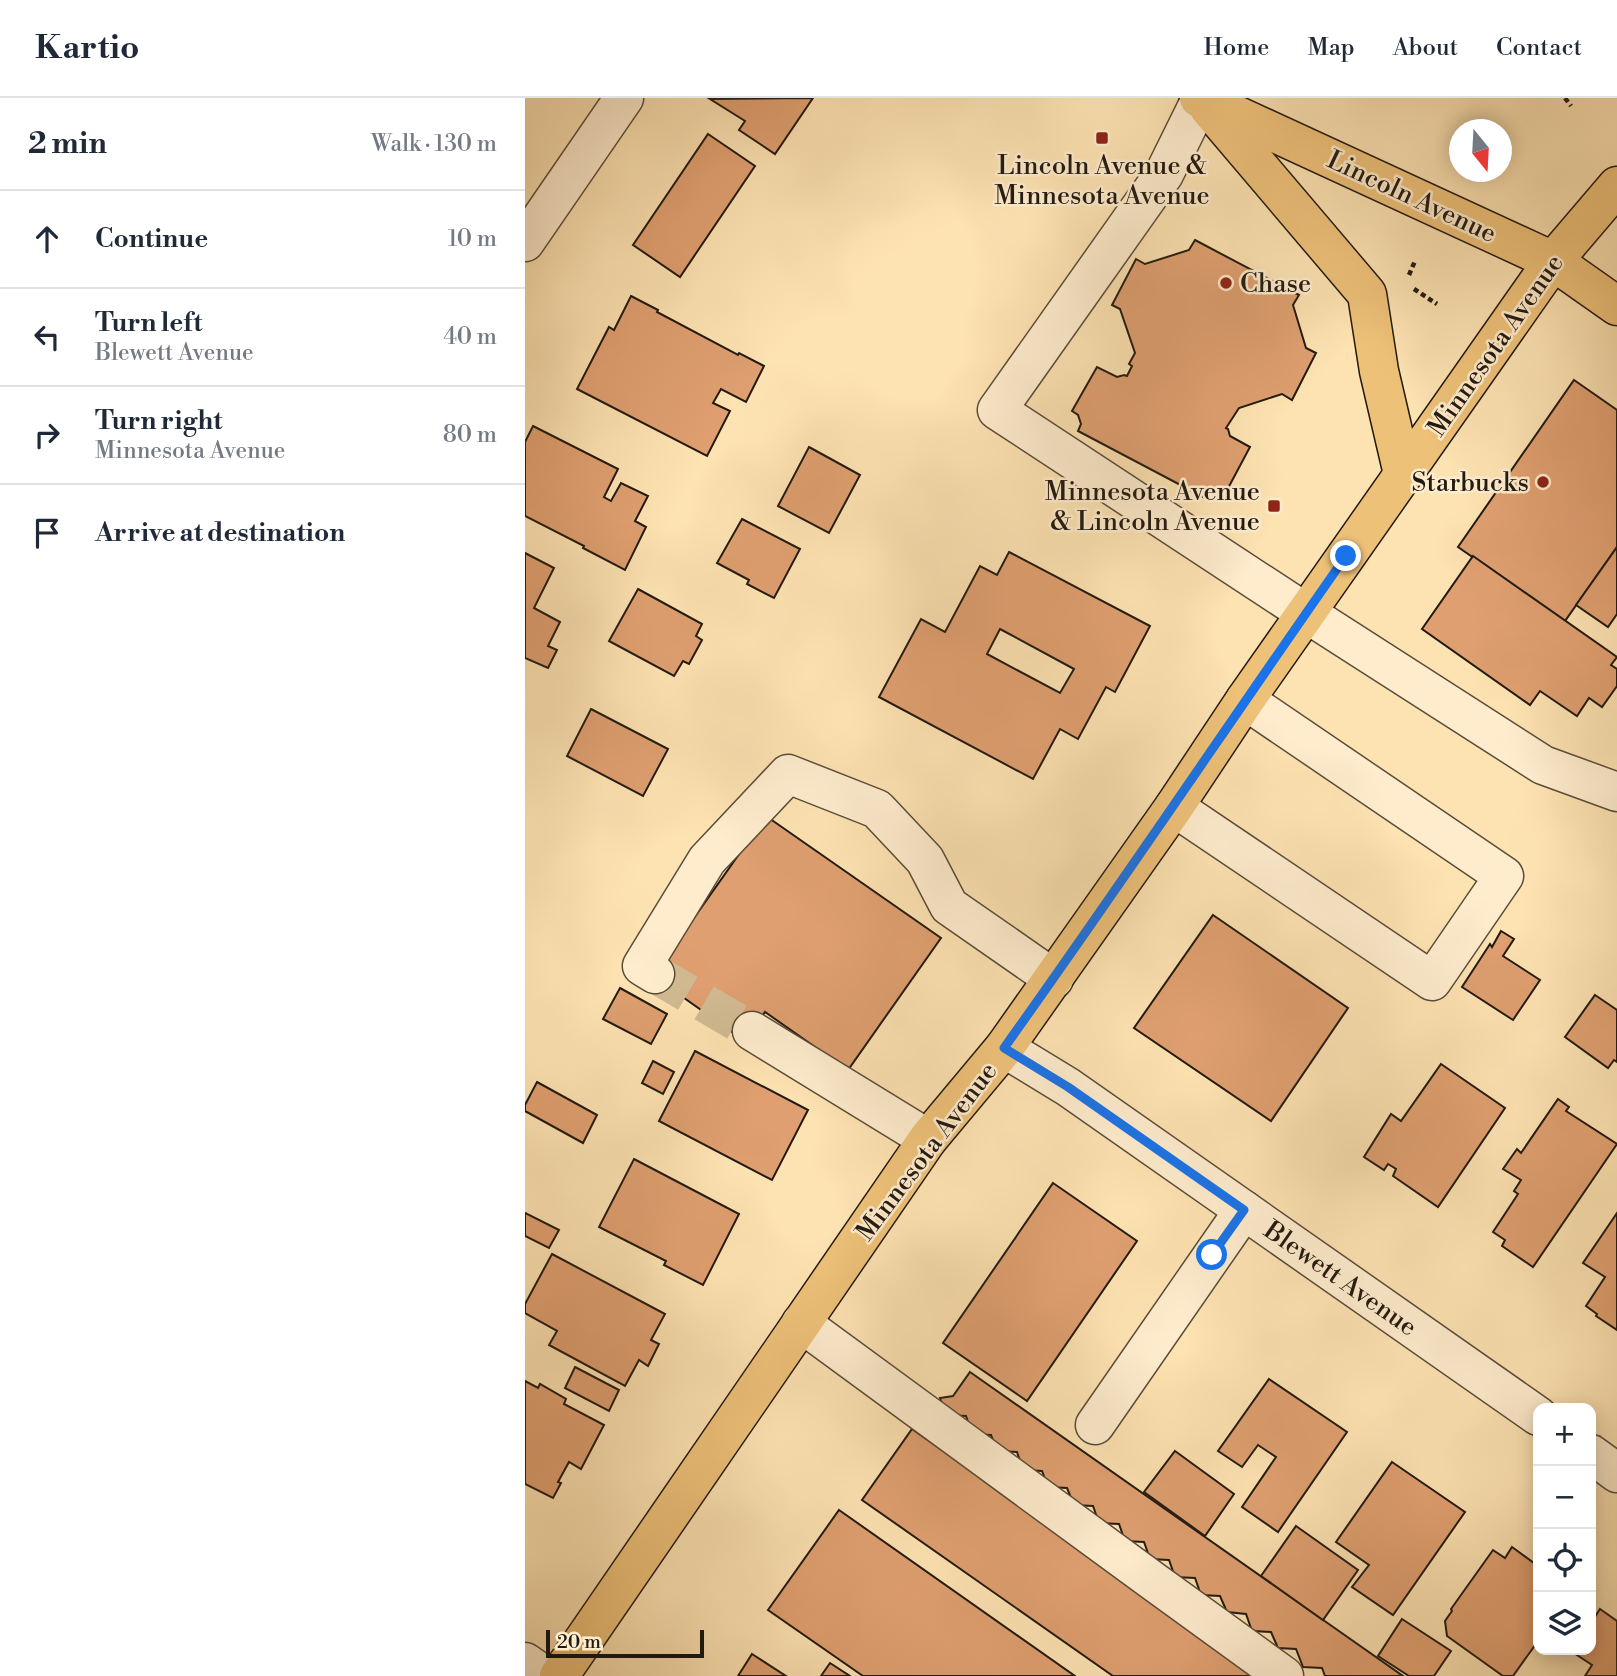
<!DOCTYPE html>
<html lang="en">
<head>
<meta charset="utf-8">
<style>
	:root { --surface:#fff; --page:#f6f6f7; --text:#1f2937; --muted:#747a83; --line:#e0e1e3 }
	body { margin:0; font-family:"Libre Bodoni",serif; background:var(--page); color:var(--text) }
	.controls { position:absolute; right:21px; bottom:21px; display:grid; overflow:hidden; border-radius:14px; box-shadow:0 4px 18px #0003 }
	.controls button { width:63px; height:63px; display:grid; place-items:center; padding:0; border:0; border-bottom:2px solid var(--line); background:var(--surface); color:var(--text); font:35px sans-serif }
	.compass { position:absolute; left:924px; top:21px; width:63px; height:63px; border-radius:50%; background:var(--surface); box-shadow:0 4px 18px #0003; rotate:162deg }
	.scale { position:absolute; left:21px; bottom:18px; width:158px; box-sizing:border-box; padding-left:7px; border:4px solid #221a11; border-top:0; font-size:19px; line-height:24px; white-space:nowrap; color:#221a11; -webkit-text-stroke:5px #feeccd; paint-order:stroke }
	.stop { position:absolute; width:21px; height:21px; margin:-16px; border:5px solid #1a73e8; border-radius:50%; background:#fff }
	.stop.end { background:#1a73e8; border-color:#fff; box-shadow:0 2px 7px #0008 }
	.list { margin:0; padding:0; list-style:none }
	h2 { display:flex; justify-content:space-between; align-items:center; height:91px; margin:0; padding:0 28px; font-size:30px }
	h2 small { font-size:23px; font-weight:400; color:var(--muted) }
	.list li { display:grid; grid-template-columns:46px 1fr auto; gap:21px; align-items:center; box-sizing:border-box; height:98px; padding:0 28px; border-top:2px solid var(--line) }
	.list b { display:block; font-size:26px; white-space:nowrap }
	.list p { margin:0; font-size:23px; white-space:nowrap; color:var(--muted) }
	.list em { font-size:23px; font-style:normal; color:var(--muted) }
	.icon { flex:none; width:38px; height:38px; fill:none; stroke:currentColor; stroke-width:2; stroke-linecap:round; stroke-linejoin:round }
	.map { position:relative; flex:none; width:1092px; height:1578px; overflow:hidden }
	header { display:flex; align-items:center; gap:42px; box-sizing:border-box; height:98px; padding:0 35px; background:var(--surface); border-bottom:2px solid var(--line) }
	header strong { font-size:33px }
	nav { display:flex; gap:38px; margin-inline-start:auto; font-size:24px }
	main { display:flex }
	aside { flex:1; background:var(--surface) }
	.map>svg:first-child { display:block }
	.building { fill:#df9f70; stroke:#221a11; stroke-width:2; fill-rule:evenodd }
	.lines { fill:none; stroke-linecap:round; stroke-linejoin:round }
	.minor-tunnel { stroke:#d1ba92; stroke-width:38; stroke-dasharray:38 19; stroke-linecap:butt }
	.minor-casing { stroke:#594c39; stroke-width:41 }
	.major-casing { stroke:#221a11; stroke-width:41 }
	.path { stroke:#221a11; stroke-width:4.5; stroke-dasharray:5 3.5; stroke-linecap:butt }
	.minor { stroke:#feeccd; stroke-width:38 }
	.major { stroke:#eec179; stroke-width:38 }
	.route { stroke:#1a73e8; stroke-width:9 }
	.poi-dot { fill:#8f2418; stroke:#feeccd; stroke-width:2.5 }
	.labels { text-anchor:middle; stroke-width:5; stroke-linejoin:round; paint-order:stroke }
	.poi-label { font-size:26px; fill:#221a11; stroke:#feeccd; text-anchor:end }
	.street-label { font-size:26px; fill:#221a11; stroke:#feeccd }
</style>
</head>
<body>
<header>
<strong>Kartio</strong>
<nav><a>Home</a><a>Map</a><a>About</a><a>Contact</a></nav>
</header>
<main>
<aside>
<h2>2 min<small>Walk · 130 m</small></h2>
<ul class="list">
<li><svg class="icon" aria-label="ahead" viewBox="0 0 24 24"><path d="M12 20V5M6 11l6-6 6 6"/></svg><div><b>Continue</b></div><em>10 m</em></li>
<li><svg class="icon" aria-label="left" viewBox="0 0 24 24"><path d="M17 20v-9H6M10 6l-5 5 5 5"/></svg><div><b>Turn left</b><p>Blewett Avenue</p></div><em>40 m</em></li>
<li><svg class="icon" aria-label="right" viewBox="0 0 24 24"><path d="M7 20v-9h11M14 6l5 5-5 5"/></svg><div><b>Turn right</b><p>Minnesota Avenue</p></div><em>80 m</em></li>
<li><svg class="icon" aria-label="arrive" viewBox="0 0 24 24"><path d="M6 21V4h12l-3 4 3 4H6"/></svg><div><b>Arrive at destination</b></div></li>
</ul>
</aside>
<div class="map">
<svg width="1092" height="1578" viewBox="0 0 1092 1578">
	<rect width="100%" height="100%" fill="#fde2b2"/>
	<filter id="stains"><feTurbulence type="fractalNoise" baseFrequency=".00286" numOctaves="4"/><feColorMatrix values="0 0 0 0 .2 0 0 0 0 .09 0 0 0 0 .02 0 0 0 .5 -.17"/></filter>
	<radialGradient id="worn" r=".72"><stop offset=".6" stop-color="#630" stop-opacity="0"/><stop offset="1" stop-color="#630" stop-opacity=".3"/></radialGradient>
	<!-- building -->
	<g class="building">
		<polygon points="288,0 250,56 214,32 220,23 185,1"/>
		<polygon points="183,36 230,68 155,179 108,147"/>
		<polygon points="670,142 774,197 768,207 781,250 791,255 767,302 757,296 714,310 701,330 703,331 705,338 725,349 701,394 694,390 685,393 682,401 553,333 556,326 553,317 547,313 572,269 592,279 599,277 602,278 607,268 604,266 610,255 595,211 587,207 611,161 620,166 664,152"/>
		<polygon points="106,198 133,212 132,214 213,257 214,255 239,268 221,304 196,291 188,305 205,313 182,358 52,291 84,229 89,232"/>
		<polygon points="1049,282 1092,312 1092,449 1040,523 933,449"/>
		<polygon points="8,328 93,371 79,399 86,403 96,385 123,398 110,423 121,429 100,472 58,450 59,448 0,418 0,344"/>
		<polygon points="284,349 335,377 304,435 253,408"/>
		<polygon points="217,421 275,451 249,500 222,486 224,482 192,465"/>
		<polygon points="1092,449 1092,516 1083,529 1051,507"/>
		<path d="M484,454l141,74 -35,66 -9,-5 -28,52 -18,-10 -27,50 -154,-82 42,-78 24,13 35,-66 17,9zM475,531l74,40 -14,24 -73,-39z"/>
		<polygon points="0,455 29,470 9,510 35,524 23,548 32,552 23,570 0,560"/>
		<polygon points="948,458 1092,559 1086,567 1092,571 1092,588 1077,609 1064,600 1052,618 1015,593 1005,607 897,531"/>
		<polygon points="113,491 177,526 171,538 177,542 164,566 158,563 149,578 84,543"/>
		<polygon points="66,611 143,651 118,698 42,658"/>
		<polygon points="241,718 416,840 323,972 240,914 220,943 128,878"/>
		<polygon points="688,817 823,910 746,1023 609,930"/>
		<polygon points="976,833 989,841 978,858 1015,882 988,922 937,889 965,846 967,849"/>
		<polygon points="95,890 142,916 126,946 78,921"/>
		<polygon points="1070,897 1092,912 1092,964 1089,962 1083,970 1040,939"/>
		<polygon points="170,953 283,1012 247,1082 134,1023"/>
		<polygon points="128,963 149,974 138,996 117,985"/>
		<polygon points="916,966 980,1010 913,1109 868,1078 871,1071 863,1066 859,1072 839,1059 866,1016 876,1023"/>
		<polygon points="12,984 72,1017 58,1045 0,1013 0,1007"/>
		<polygon points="1033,1001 1044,1009 1041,1013 1092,1046 1008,1169 977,1148 980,1142 968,1134 993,1096 989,1093 996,1082 978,1071 992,1051 996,1055"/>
		<polygon points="109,1061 214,1116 178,1187 139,1167 141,1163 74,1129"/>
		<polygon points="528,1085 612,1143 502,1303 418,1245"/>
		<polygon points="0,1115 34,1132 24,1150 0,1138"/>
		<polygon points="1092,1115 1092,1232 1071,1218 1072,1216 1061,1208 1080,1179 1058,1165"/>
		<polygon points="27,1156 140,1216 126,1242 134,1246 123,1268 114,1262 100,1288 24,1247 32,1233 0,1215 0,1206"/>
		<polygon points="50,1269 94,1292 84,1313 40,1290"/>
		<polygon points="445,1274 878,1578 800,1578 797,1570 778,1569 771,1551 753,1550 746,1534 727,1533 721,1516 702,1514 695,1498 676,1497 670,1480 650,1479 644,1462 625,1461 619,1444 600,1443 594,1426 574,1425 568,1408 549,1407 542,1390 523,1389 517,1373 498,1372 492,1354 472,1353 466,1337 447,1336 441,1318 421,1317 415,1300 428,1298"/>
		<polygon points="744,1281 822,1334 753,1434 717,1409 751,1359 733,1347 717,1369 693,1353"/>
		<polygon points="0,1283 13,1290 15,1286 41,1301 39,1306 79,1327 56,1371 44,1364 33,1384 36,1385 28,1400 0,1386"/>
		<polygon points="387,1331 739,1578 588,1578 337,1402"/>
		<polygon points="650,1353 709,1396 680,1438 619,1394"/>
		<polygon points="867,1364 940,1414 868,1517 827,1489 844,1467 811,1444"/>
		<polygon points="314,1412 550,1578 338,1578 243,1512"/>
		<polygon points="771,1428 833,1472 798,1522 736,1478"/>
		<polygon points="987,1449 1013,1468 1013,1543 988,1578 978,1578 922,1538 920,1523 927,1513 926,1511 968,1452 980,1460"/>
		<polygon points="1075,1511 1092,1523 1092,1578 1060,1578 1067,1567 1046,1553 1066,1552 1066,1525"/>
		<polygon points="877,1521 926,1553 909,1578 884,1578 853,1558"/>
		<polygon points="227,1556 261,1578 213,1578"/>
		<polygon points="305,1565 325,1578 296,1578"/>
	</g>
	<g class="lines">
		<!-- minor-tunnel -->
		<polyline class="minor-tunnel" points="130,876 227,933"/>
		<defs>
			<g id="minor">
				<polyline points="676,1 639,76 472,312 781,515 1018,667 1092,694"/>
				<polyline points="0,144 99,0"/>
				<polyline points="649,709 907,883 979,778 720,602"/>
				<polyline points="130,876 117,868 182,762 263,676 352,711 400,762 424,808 529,881"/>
				<polyline points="227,933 403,1041"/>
				<polyline points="479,950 543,989 1013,1318"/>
				<polyline points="276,1225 628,1483 759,1578"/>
				<polyline points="570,1327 719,1112"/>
				<polyline points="1066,1356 1092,1375"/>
				<polyline points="0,1564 20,1578"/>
			</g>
			<g id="major">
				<polyline points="674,0 1028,163 1092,208"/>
				<polyline points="684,10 842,196 854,273 878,376"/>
				<polyline points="34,1578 403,1041 479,950 649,709 720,602 1028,163 1092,88"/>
			</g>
		</defs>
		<!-- minor casing -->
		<use href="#minor" class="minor-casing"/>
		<!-- major casing -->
		<use href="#major" class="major-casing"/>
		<!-- path -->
		<g class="path">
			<polyline points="1040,0 1046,8"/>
			<polyline points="884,177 890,163"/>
			<polyline points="889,191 912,206"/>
		</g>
		<!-- minor -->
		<use href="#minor" class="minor"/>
		<!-- major -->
		<use href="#major" class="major"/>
	</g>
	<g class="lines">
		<!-- route -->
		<path class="route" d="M687,1157l32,-45 -176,-123 -64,-39c116,-162 227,-328 342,-492"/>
	</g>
	<!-- markers -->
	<g class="poi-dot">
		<rect x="570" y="33" width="14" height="14" rx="3.5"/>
		<circle cx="701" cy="185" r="7"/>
		<circle cx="1018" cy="384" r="7"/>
		<rect x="742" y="401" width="14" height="14" rx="3.5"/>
	</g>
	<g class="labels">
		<!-- poi labels -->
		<g class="poi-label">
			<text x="577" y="76" text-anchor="middle">Lincoln Avenue &amp;<tspan x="577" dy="30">Minnesota Avenue</tspan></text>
			<text x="715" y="194" text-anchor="start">Chase</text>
			<text x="1004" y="393">Starbucks</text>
			<text x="735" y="402">Minnesota Avenue<tspan x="735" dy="30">&amp; Lincoln Avenue</tspan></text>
		</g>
		<!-- street labels -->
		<g class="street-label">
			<text transform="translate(887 98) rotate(25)" y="9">Lincoln Avenue</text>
			<text transform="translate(970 247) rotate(-55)" y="9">Minnesota Avenue</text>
			<text transform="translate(401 1053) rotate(-53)" y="9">Minnesota Avenue</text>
			<text transform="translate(816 1180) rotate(35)" y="9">Blewett Avenue</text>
		</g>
	</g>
	<rect width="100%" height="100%" filter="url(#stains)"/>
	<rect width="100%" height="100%" fill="url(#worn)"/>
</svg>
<div class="controls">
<button>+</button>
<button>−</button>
<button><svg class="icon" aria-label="locate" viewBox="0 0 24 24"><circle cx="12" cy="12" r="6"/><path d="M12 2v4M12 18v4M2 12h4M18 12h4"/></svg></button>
<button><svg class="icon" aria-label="layers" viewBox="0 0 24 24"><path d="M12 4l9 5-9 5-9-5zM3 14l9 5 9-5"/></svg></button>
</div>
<svg class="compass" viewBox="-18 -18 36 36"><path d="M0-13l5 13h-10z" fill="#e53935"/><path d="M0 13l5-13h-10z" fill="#747a83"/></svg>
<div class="scale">20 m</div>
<div class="stop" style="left:687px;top:1157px"></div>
<div class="stop end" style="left:821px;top:458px"></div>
</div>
</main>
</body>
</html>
